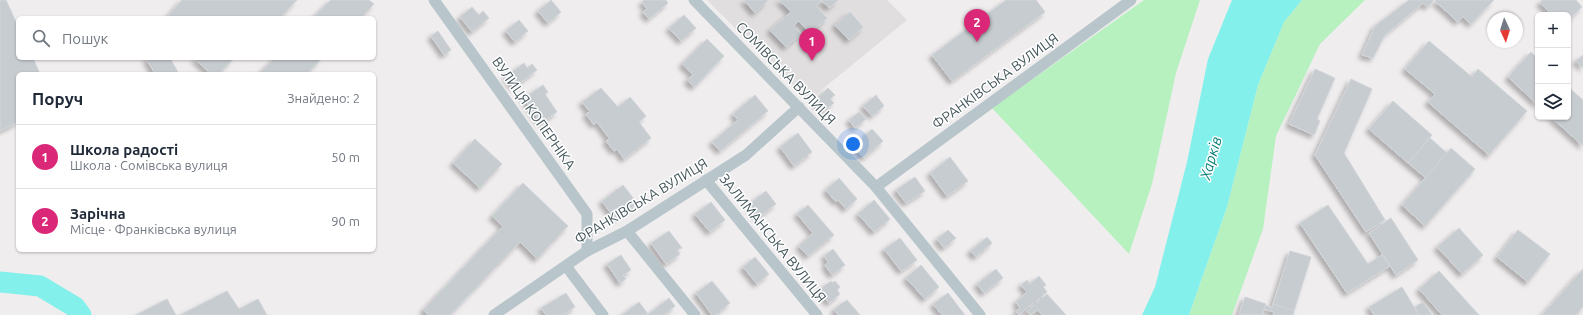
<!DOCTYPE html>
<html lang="uk">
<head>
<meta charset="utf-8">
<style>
	:root { --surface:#fff; --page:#f2f2f3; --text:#1f2937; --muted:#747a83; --line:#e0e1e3; --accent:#db2777 }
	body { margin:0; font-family:Ubuntu,sans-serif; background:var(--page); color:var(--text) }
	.controls { position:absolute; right:12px; top:12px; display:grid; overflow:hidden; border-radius:6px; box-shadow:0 1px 3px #0004 }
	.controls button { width:36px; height:36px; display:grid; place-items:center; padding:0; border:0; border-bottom:1px solid var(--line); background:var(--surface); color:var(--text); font:20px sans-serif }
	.compass { position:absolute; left:1487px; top:12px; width:36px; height:36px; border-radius:50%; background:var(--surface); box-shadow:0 1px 3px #0004; rotate:176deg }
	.you { position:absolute; left:853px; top:144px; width:14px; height:14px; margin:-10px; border:3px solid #fff; border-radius:50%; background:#1a73e8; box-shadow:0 0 0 6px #1a73e833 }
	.badge { display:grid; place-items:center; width:26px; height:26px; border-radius:50%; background:var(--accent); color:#fff; font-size:13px; font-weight:700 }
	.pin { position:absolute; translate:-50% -33px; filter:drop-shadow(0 1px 2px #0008) }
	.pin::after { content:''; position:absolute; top:21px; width:14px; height:12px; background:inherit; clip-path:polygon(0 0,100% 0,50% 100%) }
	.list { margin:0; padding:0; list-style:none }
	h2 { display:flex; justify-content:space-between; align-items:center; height:52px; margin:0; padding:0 16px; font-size:17px }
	h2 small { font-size:13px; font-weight:400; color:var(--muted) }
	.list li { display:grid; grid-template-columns:26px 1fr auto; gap:12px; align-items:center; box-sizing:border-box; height:64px; padding:0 16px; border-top:1px solid var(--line) }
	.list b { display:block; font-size:15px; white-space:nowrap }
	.list p { margin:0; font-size:13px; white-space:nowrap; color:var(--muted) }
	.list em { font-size:13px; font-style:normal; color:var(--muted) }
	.icon { flex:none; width:22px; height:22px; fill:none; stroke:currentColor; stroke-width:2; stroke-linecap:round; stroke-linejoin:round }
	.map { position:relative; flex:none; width:1583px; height:315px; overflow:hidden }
	.search { position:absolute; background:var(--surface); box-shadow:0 1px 3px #0004; left:16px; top:16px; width:360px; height:44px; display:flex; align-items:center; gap:10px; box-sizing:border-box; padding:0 14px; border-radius:6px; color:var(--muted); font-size:15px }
	.panel { position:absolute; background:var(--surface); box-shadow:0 1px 3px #0004; left:16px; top:72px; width:360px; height:180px; border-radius:6px }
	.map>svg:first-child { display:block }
	.education { fill:#e1dee0 }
	.green { fill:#b8f1c0 }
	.water { fill:#83f0eb }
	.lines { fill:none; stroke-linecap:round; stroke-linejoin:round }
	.river { stroke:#83f0eb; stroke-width:21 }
	.building { fill:#c7ccd0; stroke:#d1d5d9; filter:url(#shadow) }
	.minor { stroke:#b8c6cb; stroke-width:11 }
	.labels { text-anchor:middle; stroke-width:3; stroke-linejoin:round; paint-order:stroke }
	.street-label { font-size:14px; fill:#44565b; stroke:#fff }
	.water-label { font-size:15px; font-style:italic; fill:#097f79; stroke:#fff }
</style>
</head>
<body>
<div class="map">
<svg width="1583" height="315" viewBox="0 0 1583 315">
	<defs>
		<filter id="shadow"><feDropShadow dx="-3.5" dy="3.5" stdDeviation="2" flood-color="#0004"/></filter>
	</defs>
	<rect width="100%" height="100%" fill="#f0edee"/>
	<!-- education -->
	<polygon class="education" points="707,0 887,0 907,20 808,101"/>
	<!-- green -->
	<g class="green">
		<polygon points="1144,0 1200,0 1176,73 1152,184 1129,254 992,108"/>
		<polygon points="1302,0 1365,0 1320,44 1276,136 1263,229 1232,315 1189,315 1227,207 1258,85 1284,22"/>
	</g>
	<!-- water -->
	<polygon class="water" points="1232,0 1302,0 1284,22 1258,85 1227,207 1189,315 1142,315 1155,287 1187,162 1208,59"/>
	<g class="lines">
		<!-- river -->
		<polyline class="river" points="0,282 40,286 75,307 81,315"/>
	</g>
	<!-- building -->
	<g class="building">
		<polygon points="0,0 6,0 18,26 18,58 33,58 40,74 18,74 18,122 0,131"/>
		<polygon points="182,0 297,0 280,18 166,18"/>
		<polygon points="331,0 369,0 374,4 361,18 313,18"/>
		<polygon points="551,0 561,12 548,23 538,11"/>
		<polygon points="644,0 666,0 668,3 649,19 643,12 647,9 642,2"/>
		<polygon points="744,0 768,0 755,13"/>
		<polygon points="779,0 821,0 816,6 827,18 810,33 798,21 794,26 801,34 786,47 770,30 791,12"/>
		<polygon points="821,0 838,0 829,8"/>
		<polygon points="1006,0 1036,0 1045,12 952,81 932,55"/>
		<polygon points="1409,0 1434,0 1427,7 1423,3 1385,35 1373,58 1362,55 1375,26"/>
		<polygon points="1436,0 1494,0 1471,24 1463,17 1458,22 1435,1"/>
		<polygon points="1542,0 1576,0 1582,7 1568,20 1568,15 1552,15 1540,3"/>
		<polygon points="472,7 479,15 483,11 489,18 472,32 460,17"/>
		<polygon points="850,12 863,27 849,40 835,25"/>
		<polygon points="684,15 696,28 681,41 669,28"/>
		<polygon points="519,20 528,31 515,42 506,31"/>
		<polygon points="438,31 451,50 444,55 431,36"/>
		<polygon points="707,39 724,56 694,87 687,80 693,75 682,64"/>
		<polygon points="1429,41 1472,77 1478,69 1527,111 1489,155 1428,102 1435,94 1405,69"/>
		<polygon points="1531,52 1538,59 1538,105 1508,77"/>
		<polygon points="1583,55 1583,68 1576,61"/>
		<polygon points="146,58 170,58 179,74 150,74 154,72"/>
		<polygon points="194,58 234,58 218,74 211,74"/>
		<polygon points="275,58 322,58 306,74 259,74"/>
		<polygon points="524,63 527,68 532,64 537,70 514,87 506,76"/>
		<polygon points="1315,69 1335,78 1317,119 1320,121 1314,135 1289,124"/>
		<polygon points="1351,79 1372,89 1344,153 1385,220 1366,232 1315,155"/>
		<polygon points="543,85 548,92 545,94 557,112 541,123 524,98"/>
		<polygon points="1568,87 1583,100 1583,146 1551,117 1568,117"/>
		<polygon points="601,88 618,107 630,97 646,116 639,122 651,138 624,159 617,149 614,151 606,141 609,138 597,122 594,125 586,114 590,112 582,102"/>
		<polygon points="828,88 835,95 830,99 834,103 824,111 815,101"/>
		<polygon points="755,95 768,111 720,151 712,142 738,120 733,114"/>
		<polygon points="876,95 884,106 872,116 863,106"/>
		<polygon points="1393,101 1432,135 1408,163 1369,129"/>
		<polygon points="859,112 866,119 855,128 849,120"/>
		<polygon points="872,129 883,141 864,158 853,146"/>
		<polygon points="798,133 812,152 794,166 780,147"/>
		<polygon points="1430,138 1447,153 1426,178 1408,163"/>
		<polygon points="475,139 502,164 480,188 453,163"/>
		<polygon points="1451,148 1475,169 1425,226 1402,205"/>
		<polygon points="950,157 968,181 947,196 930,173"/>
		<polygon points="915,177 925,191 906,203 896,190"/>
		<polygon points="839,178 857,199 846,209 838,200 836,202 826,190"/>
		<polygon points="523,183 568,226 537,259 520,242 450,315 428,315 423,310 503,226 492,216"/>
		<polygon points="623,185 637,203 615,219 602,201"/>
		<polygon points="766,191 776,204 759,217 749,204"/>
		<polygon points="874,200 890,219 874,232 858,214"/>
		<polygon points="711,202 725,220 710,232 695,214"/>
		<polygon points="808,205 834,235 808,256 799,246 813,233 797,214"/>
		<polygon points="1328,205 1368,264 1382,255 1390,266 1347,293 1300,223"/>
		<polygon points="1391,218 1418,260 1396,275 1369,233"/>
		<polygon points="1459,228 1483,255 1462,274 1437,247"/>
		<polygon points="948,230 956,238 944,248 937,239"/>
		<polygon points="1518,230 1550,254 1528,282 1497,257"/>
		<polygon points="669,231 682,248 677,250 680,254 666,264 651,243"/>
		<polygon points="987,237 992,243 976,257 970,251"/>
		<polygon points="900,238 917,260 901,271 884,249"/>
		<polygon points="833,249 845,265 832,275 825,265 828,262 824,256"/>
		<polygon points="1290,251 1311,257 1294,311 1273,304"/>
		<polygon points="621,255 631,270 623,275 626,279 620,283 607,264"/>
		<polygon points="755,257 769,274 757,284 743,267"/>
		<polygon points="921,265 939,287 925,299 906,278"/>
		<polygon points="996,269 1003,278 984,293 977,284"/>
		<polygon points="1583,269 1583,307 1576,315 1542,315"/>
		<polygon points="1439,271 1479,315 1442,315 1419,289"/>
		<polygon points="1039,276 1046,285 1043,287 1047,292 1019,315 1016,311 1020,308 1016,302 1027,292 1021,285 1027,280 1030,284"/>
		<polygon points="712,281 730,303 715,315 712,315 696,293"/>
		<polygon points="831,281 832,283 835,281 840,287 837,290 840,294 829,303 819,290"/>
		<polygon points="1402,287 1419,315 1374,315 1369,307"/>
		<polygon points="227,291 239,309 258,299 267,315 180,315"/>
		<polygon points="566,293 575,307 562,315 546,315 541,308"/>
		<polygon points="948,293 965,315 942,315 933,304"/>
		<polygon points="1047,294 1066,315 1042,315 1038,310 1030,315 1027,311"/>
		<polygon points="1245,297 1266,304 1262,315 1239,314"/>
		<polygon points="669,298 675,306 664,315 652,315 650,313"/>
		<polygon points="167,299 176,315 136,315"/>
		<polygon points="847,300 860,315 838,315 834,309"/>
		<polygon points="639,302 648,314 646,315 622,315"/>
		<polygon points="1423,302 1432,315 1419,315 1415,307"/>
		<polygon points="1273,304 1294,311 1293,315 1273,315 1274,312 1264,309 1265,305 1272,308"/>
	</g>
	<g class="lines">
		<!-- minor -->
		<g class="minor">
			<polyline points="434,0 587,214 587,251"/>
			<polyline points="694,0 876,187 980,315"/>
			<polyline points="706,180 817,315"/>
			<polyline points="876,187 1131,0"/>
			<polyline points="627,231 695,315"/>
			<polyline points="566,266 603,315"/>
			<polyline points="494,315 587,251 627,231 746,155 799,107"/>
		</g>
	</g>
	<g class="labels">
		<!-- street labels -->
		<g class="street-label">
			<text transform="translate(786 73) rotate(46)" y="5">СОМІВСЬКА ВУЛИЦЯ</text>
			<text transform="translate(995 81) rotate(-36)" y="5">ФРАНКІВСЬКА ВУЛИЦЯ</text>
			<text transform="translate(534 113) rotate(55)" y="5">ВУЛИЦЯ КОПЕРНІКА</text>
			<text transform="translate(641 201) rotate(-31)" y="5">ФРАНКІВСЬКА ВУЛИЦЯ</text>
			<text transform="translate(773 238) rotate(51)" y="5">ЗАЛИМАНСЬКА ВУЛИЦЯ</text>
		</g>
		<!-- water labels -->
		<g class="water-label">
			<text transform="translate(1211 158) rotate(-74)" y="5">Харків</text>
		</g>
	</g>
</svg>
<div class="controls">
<button>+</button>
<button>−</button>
<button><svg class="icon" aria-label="layers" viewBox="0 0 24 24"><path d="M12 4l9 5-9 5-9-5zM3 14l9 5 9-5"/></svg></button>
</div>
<svg class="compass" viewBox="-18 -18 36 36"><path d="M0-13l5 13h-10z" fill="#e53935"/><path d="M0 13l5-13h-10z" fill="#747a83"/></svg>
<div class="you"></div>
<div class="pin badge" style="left:812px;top:61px">1</div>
<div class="pin badge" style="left:977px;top:42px">2</div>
<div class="search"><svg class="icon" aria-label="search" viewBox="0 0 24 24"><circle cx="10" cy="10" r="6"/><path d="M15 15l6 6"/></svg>Пошук</div>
<section class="panel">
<h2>Поруч<small>Знайдено: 2</small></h2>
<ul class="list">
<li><span class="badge">1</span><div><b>Школа радості</b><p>Школа · Сомівська вулиця</p></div><em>50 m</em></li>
<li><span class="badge">2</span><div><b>Зарічна</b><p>Місце · Франківська вулиця</p></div><em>90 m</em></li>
</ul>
</section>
</div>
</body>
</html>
